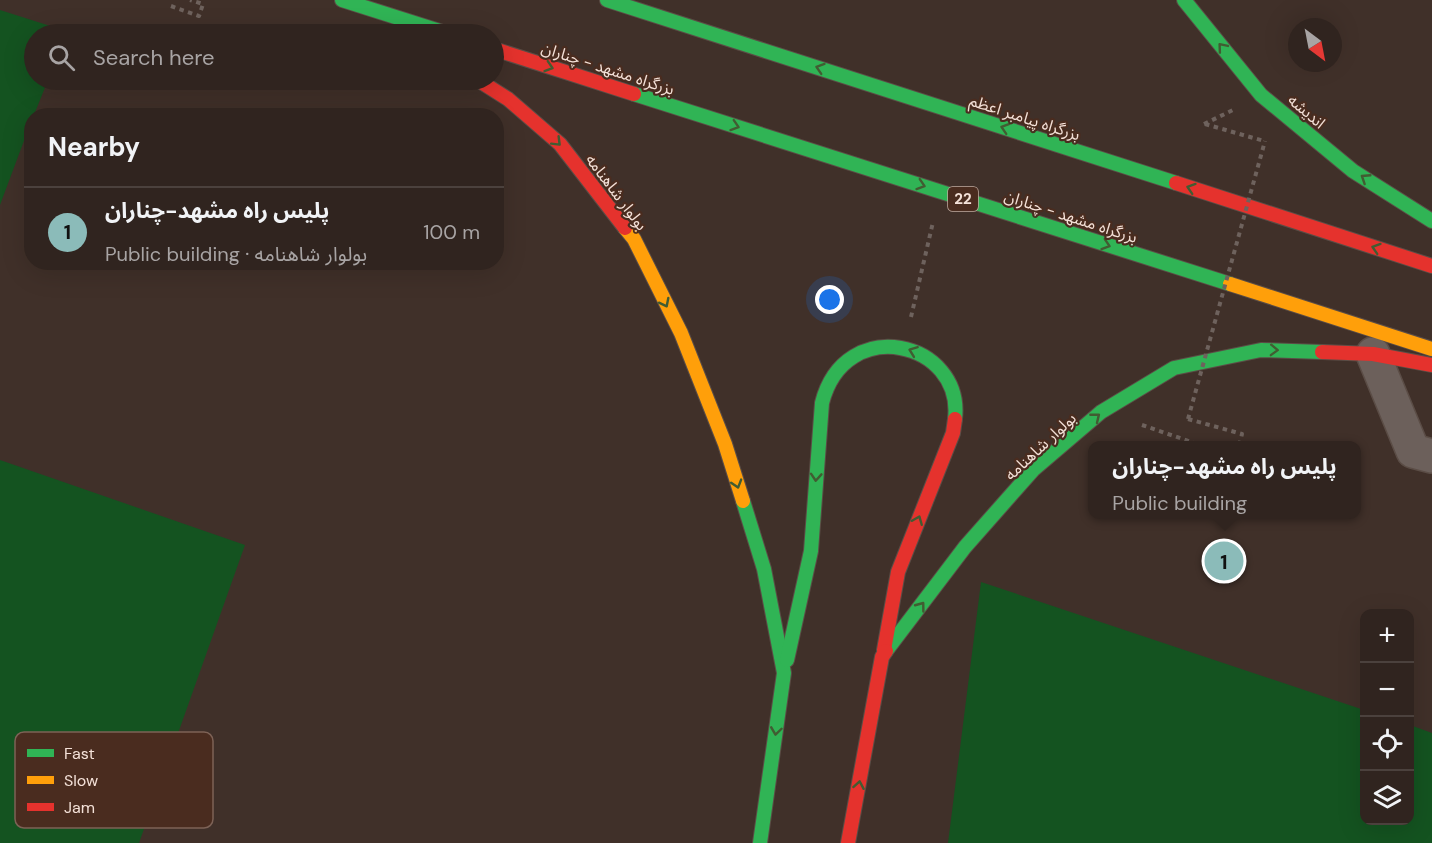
<!DOCTYPE html>
<html lang="en">
<head>
<meta charset="utf-8">
<style>
	:root { --surface:#30241f; --page:#382c28; --text:#f1f3f6; --muted:#a8a4a4; --line:#4b413d; --accent:#8bbbb9 }
	body { margin:0; font-family:"DM Sans","Noto Sans Arabic",sans-serif; background:var(--page); color:var(--text) }
	.controls { position:absolute; right:18px; bottom:18px; display:grid; overflow:hidden; border-radius:12px; box-shadow:0 6px 24px #0002 }
	.controls button { width:54px; height:54px; display:grid; place-items:center; padding:0; border:0; border-bottom:2px solid var(--line); background:var(--surface); color:var(--text); font:30px sans-serif }
	.compass { position:absolute; left:1288px; top:18px; width:54px; height:54px; border-radius:50%; background:var(--surface); box-shadow:0 6px 24px #0002; rotate:148deg }
	.you { position:absolute; left:830px; top:300px; width:21px; height:21px; margin:-15px; border:4px solid #fff; border-radius:50%; background:#1a73e8; box-shadow:0 0 0 9px #1a73e833 }
	.badge { display:grid; place-items:center; width:39px; height:39px; border-radius:50%; background:var(--accent); color:#111; font-size:20px; font-weight:700 }
	.pin { position:absolute; translate:-50% -50%; border:3px solid #fff; box-shadow:0 2px 6px #0006 }
	.popup { position:absolute; left:1088px; top:441px; width:273px; height:78px; box-sizing:border-box; display:grid; place-content:center; border-radius:12px; background:var(--surface); filter:drop-shadow(0 2px 4px #0005); font-size:20px; white-space:nowrap; color:var(--muted) }
	.popup b { font-size:22px; color:var(--text) }
	.popup::after { content:''; position:absolute; left:50%; top:100%; margin-left:-12px; border:12px solid transparent; border-top-color:var(--surface) }
	.list { margin:0; padding:0; list-style:none }
	h2 { display:flex; justify-content:space-between; align-items:center; height:78px; margin:0; padding:0 24px; font-size:26px }
	h2 small { font-size:20px; font-weight:400; color:var(--muted) }
	.list li { display:grid; grid-template-columns:39px 1fr auto; gap:18px; align-items:center; box-sizing:border-box; height:84px; padding:0 24px; border-top:2px solid var(--line) }
	.list b { display:block; font-size:22px; white-space:nowrap }
	.list p { margin:0; font-size:20px; white-space:nowrap; color:var(--muted) }
	.list em { font-size:20px; font-style:normal; color:var(--muted) }
	.icon { flex:none; width:33px; height:33px; fill:none; stroke:currentColor; stroke-width:2; stroke-linecap:round; stroke-linejoin:round }
	.map { position:relative; flex:none; width:1432px; height:843px; overflow:hidden }
	.search { position:absolute; background:var(--surface); box-shadow:0 6px 24px #0002; left:24px; top:24px; width:480px; height:66px; display:flex; align-items:center; gap:15px; box-sizing:border-box; padding:0 21px; border-radius:33px; color:var(--muted); font-size:22px }
	.panel { position:absolute; background:var(--surface); box-shadow:0 6px 24px #0002; left:24px; top:108px; width:480px; height:162px; border-radius:24px }
	.map>svg:first-child { display:block }
	.green { fill:#145320 }
	.lines { fill:none; stroke-linecap:round; stroke-linejoin:round }
	.street-casing { stroke:#5b4d46; stroke-width:36 }
	.fast-casing { stroke:#5b4d46; stroke-width:16 }
	.slow-casing { stroke:#5b4d46; stroke-width:16 }
	.jam-casing { stroke:#5b4d46; stroke-width:16 }
	.path { stroke:#6e625d; stroke-width:4; stroke-dasharray:4.5 4.5; stroke-linecap:butt }
	.street { stroke:#6c605b; stroke-width:33 }
	.fast { stroke:#30b455; stroke-width:14 }
	.slow { stroke:#ff9f0a; stroke-width:14 }
	.jam { stroke:#e5322d; stroke-width:14 }
	.path-bridge { stroke:#6e625d; stroke-width:4; stroke-dasharray:4.5 4.5; stroke-linecap:butt }
	.oneway { stroke:#415c32 }
	.labels { text-anchor:middle; stroke-width:4.5; stroke-linejoin:round; paint-order:stroke }
	.shield { fill:#4a2c1f; stroke:#c1aba0; stroke-width:1.5 }
	.shield-label { font-size:15px; font-weight:bold; fill:#f4e1d8 }
	.street-label { font-size:16px; fill:#f4e1d8; stroke:#4a2c1f }
	.key { fill:#4a2c1f; stroke:#7d6256; stroke-width:1.5 }
	.key-label { font-size:16px; fill:#f4e1d8 }
</style>
</head>
<body>
<div class="map">
<svg width="1432" height="843" viewBox="0 0 1432 843">
	<rect width="100%" height="100%" fill="#403029"/>
	<!-- green -->
	<g class="green">
		<polygon points="0,10 66,31 65,34 34,34 34,80 48,80 34,115 32,116 31,122 0,205"/>
		<polygon points="0,460 245,545 139,843 0,843"/>
		<polygon points="981,582 1364,710 1364,820 1410,820 1410,725 1432,733 1432,843 948,843"/>
	</g>
	<g class="lines">
		<defs>
			<polyline id="street" points="1373,354 1413,451 1432,456"/>
			<g id="fast">
				<polyline points="342,0 449,34"/>
				<polyline points="607,0 1176,183"/>
				<polyline points="1184,0 1261,95 1353,171 1432,221"/>
				<polyline points="634,94 1230,284"/>
				<polyline points="743,501 764,569 784,673 760,843"/>
				<polyline points="886,651 965,547 1033,470 1101,412 1174,368 1261,350 1322,352"/>
				<path d="M787,660l24,-109 11,-148c23,-90 142,-62 133,16"/>
			</g>
			<g id="slow">
				<polyline points="625,228 634,239 681,333 725,444 743,501"/>
				<polyline points="1230,284 1432,349"/>
			</g>
			<g id="jam">
				<polyline points="494,49 634,94"/>
				<polyline points="478,80 508,99 560,144 625,228"/>
				<polyline points="1176,183 1432,266"/>
				<polyline points="1322,352 1373,354 1432,365"/>
				<polyline points="884,650 898,572 953,433 955,419"/>
				<polyline points="848,843 882,657 886,651"/>
			</g>
		</defs>
		<!-- street casing -->
		<use href="#street" class="street-casing"/>
		<!-- fast casing -->
		<use href="#fast" class="fast-casing"/>
		<!-- slow casing -->
		<use href="#slow" class="slow-casing"/>
		<!-- jam casing -->
		<use href="#jam" class="jam-casing"/>
		<!-- path -->
		<g class="path">
			<polyline points="171,6 199,16 203,4 190,0"/>
			<polyline points="1204,124 1233,110"/>
			<polyline points="1205,124 1264,141"/>
			<polyline points="911,317 933,222"/>
			<polyline points="1188,419 1242,434 1239,446"/>
			<polyline points="1142,425 1203,446"/>
		</g>
		<!-- street -->
		<use href="#street" class="street"/>
		<!-- fast -->
		<use href="#fast" class="fast"/>
		<!-- slow -->
		<use href="#slow" class="slow"/>
		<!-- jam -->
		<use href="#jam" class="jam"/>
		<!-- path-bridge -->
		<polyline class="path-bridge" points="1188,419 1265,141"/>
	</g>
	<!-- one-way arrows -->
	<defs><path id="oneway-chevron" d="M-2-3.5L2.5 0L-2 3.5" fill="none" stroke-width="1.6" stroke-linecap="round" stroke-linejoin="round" transform="scale(1.5)"/></defs>
	<g class="oneway">
		<use href="#oneway-chevron" transform="translate(1222 47) rotate(-130)"/>
		<use href="#oneway-chevron" transform="translate(549 67) rotate(18)"/>
		<use href="#oneway-chevron" transform="translate(820 68) rotate(-162)"/>
		<use href="#oneway-chevron" transform="translate(735 126) rotate(18)"/>
		<use href="#oneway-chevron" transform="translate(1005 128) rotate(-162)"/>
		<use href="#oneway-chevron" transform="translate(557 142) rotate(45)"/>
		<use href="#oneway-chevron" transform="translate(1365 178) rotate(-147)"/>
		<use href="#oneway-chevron" transform="translate(921 185) rotate(18)"/>
		<use href="#oneway-chevron" transform="translate(1191 188) rotate(-162)"/>
		<use href="#oneway-chevron" transform="translate(1106 245) rotate(18)"/>
		<use href="#oneway-chevron" transform="translate(1376 248) rotate(-162)"/>
		<use href="#oneway-chevron" transform="translate(665 303) rotate(63)"/>
		<use href="#oneway-chevron" transform="translate(1274 350) rotate(2)"/>
		<use href="#oneway-chevron" transform="translate(913 351) rotate(-159)"/>
		<use href="#oneway-chevron" transform="translate(1096 417) rotate(-39)"/>
		<use href="#oneway-chevron" transform="translate(816 477) rotate(94)"/>
		<use href="#oneway-chevron" transform="translate(737 484) rotate(73)"/>
		<use href="#oneway-chevron" transform="translate(918 520) rotate(-68)"/>
		<use href="#oneway-chevron" transform="translate(921 606) rotate(-53)"/>
		<use href="#oneway-chevron" transform="translate(776 731) rotate(98)"/>
		<use href="#oneway-chevron" transform="translate(859 785) rotate(-80)"/>
	</g>
	<g class="labels">
		<!-- shield labels -->
		<rect class="shield" x="948" y="187" width="30" height="24" rx="4.5"/>
		<g class="shield-label">
			<text x="963" y="204">22</text>
		</g>
		<!-- street labels -->
		<g class="street-label">
			<text transform="translate(608 68) rotate(18)" y="6">بزرگراه مشهد - چناران</text>
			<text transform="translate(1307 111) rotate(40)" y="6">اندیشه</text>
			<text transform="translate(1025 117) rotate(18)" y="6">بزرگراه پیامبر اعظم</text>
			<text transform="translate(617 192) rotate(53)" y="6">بولوار شاهنامه</text>
			<text transform="translate(1071 216) rotate(18)" y="6">بزرگراه مشهد - چناران</text>
			<text transform="translate(1040 446) rotate(-43)" y="6">بولوار شاهنامه</text>
		</g>
	</g>
	<!-- legend -->
	<rect x="15" y="732" width="198" height="96" rx="9" class="key"/>
	<rect x="27" y="749" width="27" height="8" fill="#30b455"/>
	<rect x="27" y="776" width="27" height="8" fill="#ff9f0a"/>
	<rect x="27" y="803" width="27" height="8" fill="#e5322d"/>
	<g class="key-label">
		<text x="64" y="759">Fast</text>
		<text x="64" y="786">Slow</text>
		<text x="64" y="813">Jam</text>
	</g>
</svg>
<div class="controls">
<button>+</button>
<button>−</button>
<button><svg class="icon" aria-label="locate" viewBox="0 0 24 24"><circle cx="12" cy="12" r="6"/><path d="M12 2v4M12 18v4M2 12h4M18 12h4"/></svg></button>
<button><svg class="icon" aria-label="layers" viewBox="0 0 24 24"><path d="M12 4l9 5-9 5-9-5zM3 14l9 5 9-5"/></svg></button>
</div>
<svg class="compass" viewBox="-18 -18 36 36"><path d="M0-13l5 13h-10z" fill="#e53935"/><path d="M0 13l5-13h-10z" fill="#a8a4a4"/></svg>
<div class="you"></div>
<div class="pin badge" style="left:1224px;top:561px">1</div>
<div class="popup"><b>پلیس راه مشهد-چناران</b>Public building</div>
<div class="search"><svg class="icon" aria-label="search" viewBox="0 0 24 24"><circle cx="10" cy="10" r="6"/><path d="M15 15l6 6"/></svg>Search here</div>
<section class="panel">
<h2>Nearby<small></small></h2>
<ul class="list">
<li><span class="badge">1</span><div><b>پلیس راه مشهد-چناران</b><p>Public building · بولوار شاهنامه</p></div><em>100 m</em></li>
</ul>
</section>
</div>
</body>
</html>
